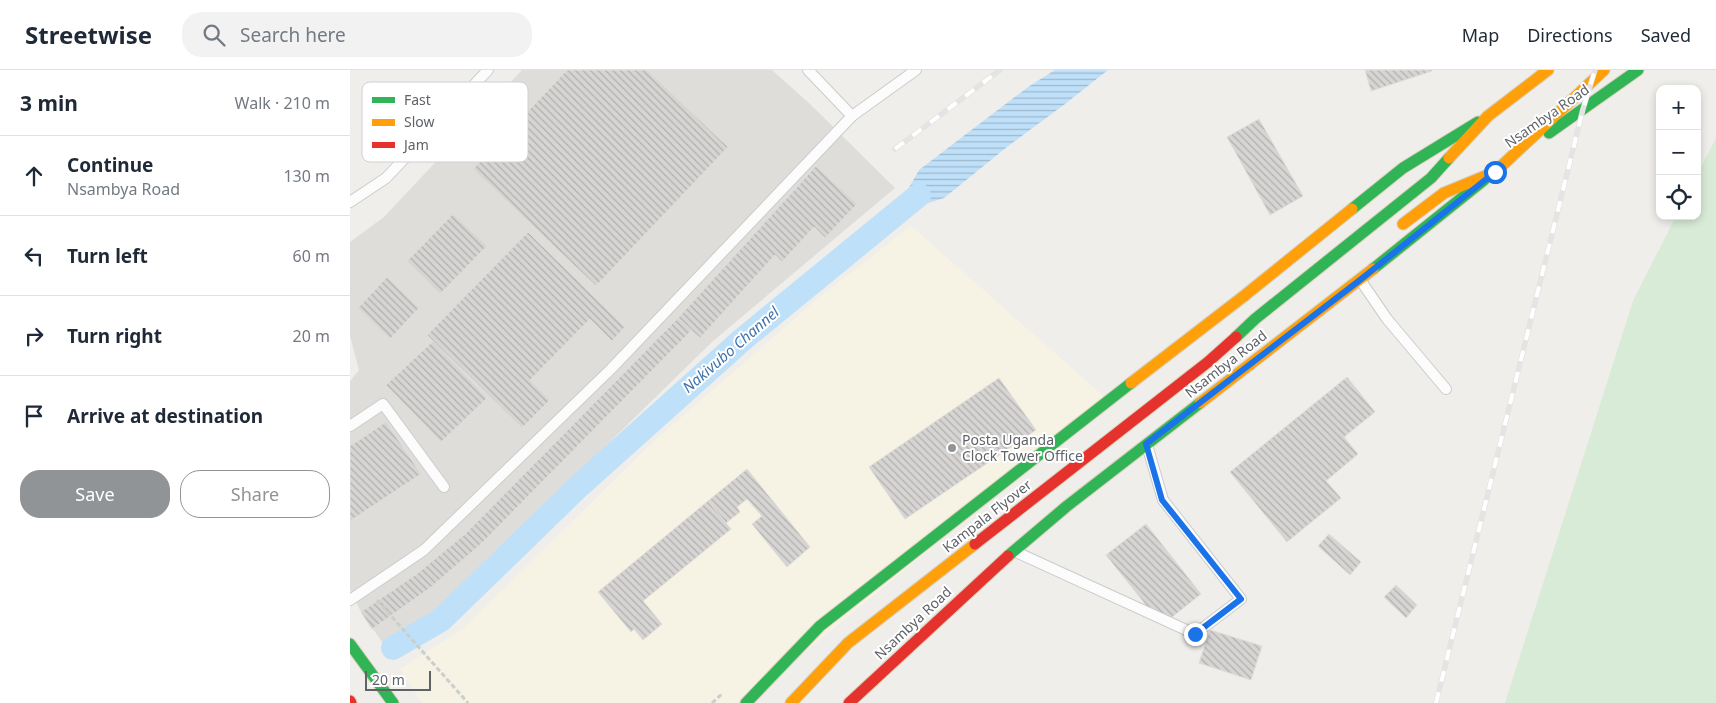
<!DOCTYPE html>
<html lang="en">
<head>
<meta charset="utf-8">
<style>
	:root { --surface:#fff; --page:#f2f2f3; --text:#1f2937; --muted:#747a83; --line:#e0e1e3; --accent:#919496 }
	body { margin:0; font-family:"Noto Sans",sans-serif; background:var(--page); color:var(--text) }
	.controls { position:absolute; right:15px; top:15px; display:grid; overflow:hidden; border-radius:10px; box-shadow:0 2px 8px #0003 }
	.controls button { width:45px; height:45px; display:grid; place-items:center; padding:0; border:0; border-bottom:1px solid var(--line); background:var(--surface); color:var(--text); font:25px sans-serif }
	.scale { position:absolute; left:15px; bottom:12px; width:66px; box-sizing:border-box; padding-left:5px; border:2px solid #5f6368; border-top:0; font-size:14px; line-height:18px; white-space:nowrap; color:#5f6368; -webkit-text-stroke:4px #fff; paint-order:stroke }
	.stop { position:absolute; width:15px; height:15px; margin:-11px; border:4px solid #1a73e8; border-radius:50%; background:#fff }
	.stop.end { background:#1a73e8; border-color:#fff; box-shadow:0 1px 5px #0008 }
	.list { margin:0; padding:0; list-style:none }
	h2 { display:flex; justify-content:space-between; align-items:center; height:65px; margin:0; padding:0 20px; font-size:21px }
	h2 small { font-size:16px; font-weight:400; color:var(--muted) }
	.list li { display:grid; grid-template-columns:32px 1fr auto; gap:15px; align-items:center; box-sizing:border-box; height:80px; padding:0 20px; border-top:1px solid var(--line) }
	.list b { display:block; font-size:19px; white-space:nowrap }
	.list p { margin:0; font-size:16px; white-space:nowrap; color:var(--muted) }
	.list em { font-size:16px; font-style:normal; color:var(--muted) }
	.actions { display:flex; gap:10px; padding:15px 20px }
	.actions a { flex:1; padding:11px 0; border:1px solid var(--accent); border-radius:20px; text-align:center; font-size:18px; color:var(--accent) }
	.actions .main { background:var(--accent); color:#fff }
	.icon { flex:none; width:28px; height:28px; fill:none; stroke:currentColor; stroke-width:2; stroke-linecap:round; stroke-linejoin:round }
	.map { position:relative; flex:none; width:1366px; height:633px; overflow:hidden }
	header { display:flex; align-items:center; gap:30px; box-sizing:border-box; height:70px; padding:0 25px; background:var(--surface); border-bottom:1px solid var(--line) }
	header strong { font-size:24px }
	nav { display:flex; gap:28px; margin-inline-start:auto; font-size:18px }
	.search { width:350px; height:45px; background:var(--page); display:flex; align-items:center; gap:12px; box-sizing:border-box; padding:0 18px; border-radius:20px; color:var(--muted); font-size:19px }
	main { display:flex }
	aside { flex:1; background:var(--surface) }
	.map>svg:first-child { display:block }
	.commercial { fill:#f7f3e4 }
	.industrial { fill:#dfddda }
	.green { fill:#d8ebd6 }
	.water { fill:url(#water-rules) }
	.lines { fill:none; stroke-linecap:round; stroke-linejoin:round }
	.canal { stroke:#bfe0f9; stroke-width:24 }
	.building { fill:url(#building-back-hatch); stroke:#deddd9 }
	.lane-casing { stroke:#cbcccc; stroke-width:12 }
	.fast-casing { stroke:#d7ceb8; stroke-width:13 }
	.slow-casing { stroke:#d7ceb8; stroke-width:13 }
	.jam-casing { stroke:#d7ceb8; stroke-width:13 }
	.path { stroke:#cacfcc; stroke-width:3; stroke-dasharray:5 2.5; stroke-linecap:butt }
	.lane { stroke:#fdfcfc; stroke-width:10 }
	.fast { stroke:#30b455; stroke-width:11 }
	.slow { stroke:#ff9f0a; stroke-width:11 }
	.jam { stroke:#e5322d; stroke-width:11 }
	.rail-casing { stroke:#e4e4e4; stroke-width:5.5 }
	.rail { stroke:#fff; stroke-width:4; stroke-dasharray:11; stroke-linecap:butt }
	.route { stroke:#1a73e8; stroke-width:6 }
	.poi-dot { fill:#919496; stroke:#fff; stroke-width:2 }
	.labels { text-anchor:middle; stroke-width:4; stroke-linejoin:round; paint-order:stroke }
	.street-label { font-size:14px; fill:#5f6368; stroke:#fff }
	.poi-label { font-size:14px; fill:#5f6368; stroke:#fff; text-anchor:start }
	.water-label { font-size:15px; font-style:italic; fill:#4174aa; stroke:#fff }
	.key { fill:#fff; stroke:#cfd0d2; stroke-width:1 }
	.key-label { font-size:14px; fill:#5f6368 }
</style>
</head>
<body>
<header>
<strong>Streetwise</strong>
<div class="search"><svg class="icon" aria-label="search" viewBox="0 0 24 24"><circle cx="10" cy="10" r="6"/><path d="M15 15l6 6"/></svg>Search here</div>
<nav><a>Map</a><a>Directions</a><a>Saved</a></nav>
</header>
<main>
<aside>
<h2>3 min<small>Walk · 210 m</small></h2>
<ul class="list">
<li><svg class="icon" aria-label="ahead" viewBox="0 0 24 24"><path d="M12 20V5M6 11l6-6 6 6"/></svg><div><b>Continue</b><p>Nsambya Road</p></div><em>130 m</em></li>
<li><svg class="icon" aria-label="left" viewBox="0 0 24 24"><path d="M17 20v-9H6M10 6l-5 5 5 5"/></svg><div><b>Turn left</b></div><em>60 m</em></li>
<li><svg class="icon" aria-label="right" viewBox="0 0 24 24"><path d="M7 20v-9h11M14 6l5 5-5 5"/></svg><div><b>Turn right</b></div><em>20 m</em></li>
<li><svg class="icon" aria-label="arrive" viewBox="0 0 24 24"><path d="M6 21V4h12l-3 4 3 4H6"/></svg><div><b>Arrive at destination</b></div></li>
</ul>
<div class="actions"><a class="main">Save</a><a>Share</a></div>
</aside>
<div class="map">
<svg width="1366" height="633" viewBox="0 0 1366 633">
	<defs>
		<pattern id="water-rules" width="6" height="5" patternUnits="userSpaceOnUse" patternTransform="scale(1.25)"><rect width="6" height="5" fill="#bfe0f9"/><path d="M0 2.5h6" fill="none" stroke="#9eb9cd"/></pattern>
		<pattern id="building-back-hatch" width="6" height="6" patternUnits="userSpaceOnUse" patternTransform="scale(1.25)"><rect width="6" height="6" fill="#d6d5d3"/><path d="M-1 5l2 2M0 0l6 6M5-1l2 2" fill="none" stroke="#b1b0af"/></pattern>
	</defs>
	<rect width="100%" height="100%" fill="#efeeea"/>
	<!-- commercial -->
	<polygon class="commercial" points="561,156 760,332 392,633 72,633 50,599 114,558 302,373 467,229"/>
	<!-- industrial -->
	<polygon class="industrial" points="172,0 422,0 459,33 545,118 363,271 87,541 35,576 11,542 0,519 0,311 9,300 0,266 0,172 34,147"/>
	<!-- green -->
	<polygon class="green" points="1366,68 1366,633 1155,633 1283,231 1326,146 1347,146 1347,105"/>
	<!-- water -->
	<polygon class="water" points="705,0 758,0 715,34 657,77 594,128 544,144 569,100 678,17"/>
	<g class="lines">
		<!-- canal -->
		<polyline class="canal" points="43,578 91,550 229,416 393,269 569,125"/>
	</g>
	<!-- building -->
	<g class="building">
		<polygon points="217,0 297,0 378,77 246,216 123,99"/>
		<polygon points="1015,0 1081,0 1082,1 1021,21"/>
		<polygon points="909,49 953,126 920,145 877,67"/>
		<polygon points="466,96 507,134 475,168 464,157 432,192 425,185 350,268 328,248"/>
		<polygon points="103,144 137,176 90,224 57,191"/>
		<polygon points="178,162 275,257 262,271 240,249 180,310 200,330 172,358 77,265"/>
		<polygon points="37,207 69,238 40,269 8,238"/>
		<polygon points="328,248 342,260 131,474 80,518 22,559 11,542 68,503 115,464"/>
		<polygon points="83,271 137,328 91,372 36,315"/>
		<polygon points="997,307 1025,342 994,367 1008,384 976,411 991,428 937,472 880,402"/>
		<polygon points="649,308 686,360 555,449 519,397"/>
		<polygon points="36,352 71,404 0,451 0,376"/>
		<polygon points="397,399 460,477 437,497 402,454 412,446 397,429 387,437 390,442 376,453 358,431"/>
		<polygon points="358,431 381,459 293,531 312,554 293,570 284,559 281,562 248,522"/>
		<polygon points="796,454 851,524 812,555 756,485"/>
		<polygon points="979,464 1011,492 1000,505 968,476"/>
		<polygon points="1046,515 1067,535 1056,548 1034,527"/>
		<polygon points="860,560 912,576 901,610 849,593"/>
	</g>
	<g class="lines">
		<defs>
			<g id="lane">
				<polyline points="458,0 502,46 566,0"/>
				<polyline points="0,132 36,108 138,0"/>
				<polyline points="1011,211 1037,249 1096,319"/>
				<polyline points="0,356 33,334 94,417"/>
				<polyline points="666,482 845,564 891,529 813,430 797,375"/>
				<polyline points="0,530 74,480 261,299 502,46"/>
			</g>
			<g id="fast">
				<polyline points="1199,63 1288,0"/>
				<polyline points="1002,139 1053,98 1128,52"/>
				<polyline points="1023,199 1134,110"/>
				<polyline points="886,267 905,249 1081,108 1099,88"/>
				<polyline points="658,486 717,436 850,333"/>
				<polyline points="0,574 43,633"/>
				<polyline points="396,633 470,556 781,313"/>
			</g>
			<g id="slow">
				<polyline points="1099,88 1138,46 1198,0"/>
				<polyline points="1053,154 1094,123 1145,102 1254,0"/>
				<polyline points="781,313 894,226 1002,139"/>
				<polyline points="850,333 1023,199"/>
				<polyline points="441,633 498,573 625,474"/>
			</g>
			<g id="jam">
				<polyline points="625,474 858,292 886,267"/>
				<polyline points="0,631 1,633"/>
				<polyline points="499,633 658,486"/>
			</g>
		</defs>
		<!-- lane casing -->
		<use href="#lane" class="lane-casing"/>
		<!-- fast casing -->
		<use href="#fast" class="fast-casing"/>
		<!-- slow casing -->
		<use href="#slow" class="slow-casing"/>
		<!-- jam casing -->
		<use href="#jam" class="jam-casing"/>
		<!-- path -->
		<g class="path">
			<polyline points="27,530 118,633"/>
			<polyline points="362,633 372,624"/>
		</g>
		<!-- lane -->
		<use href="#lane" class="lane"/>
		<!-- fast -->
		<use href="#fast" class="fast"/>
		<!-- slow -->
		<use href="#slow" class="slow"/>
		<!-- jam -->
		<use href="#jam" class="jam"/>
		<defs>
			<g id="rail">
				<polyline points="545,79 650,0"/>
				<polyline points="1086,633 1233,39 1245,0"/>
			</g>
		</defs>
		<!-- rail casing -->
		<use href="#rail" class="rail-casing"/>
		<!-- rail -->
		<use href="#rail" class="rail"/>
	</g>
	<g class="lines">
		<!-- route -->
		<polyline class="route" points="845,564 891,529 812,430 796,374 1010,210 1145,102"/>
	</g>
	<!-- markers -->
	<circle class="poi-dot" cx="602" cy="378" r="5"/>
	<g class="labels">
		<!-- street labels -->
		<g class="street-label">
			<text transform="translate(1197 46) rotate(-35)" y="5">Nsambya Road</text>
			<text transform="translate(876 294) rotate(-38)" y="5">Nsambya Road</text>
			<text transform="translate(637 446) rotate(-38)" y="5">Kampala Flyover</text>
			<text transform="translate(563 553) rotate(-43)" y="5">Nsambya Road</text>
		</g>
		<!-- poi labels -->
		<g class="poi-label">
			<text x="612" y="375">Posta Uganda<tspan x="612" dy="16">Clock Tower Office</tspan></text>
		</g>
		<!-- water labels -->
		<g class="water-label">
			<text transform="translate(381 280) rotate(-41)" y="5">Nakivubo Channel</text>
		</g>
	</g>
	<!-- legend -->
	<rect x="12" y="12" width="166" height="80" rx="8" class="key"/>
	<rect x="22" y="27" width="23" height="6" fill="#30b455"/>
	<rect x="22" y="49" width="23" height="7" fill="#ff9f0a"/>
	<rect x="22" y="72" width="23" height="6" fill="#e5322d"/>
	<g class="key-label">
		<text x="54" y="35">Fast</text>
		<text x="54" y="57">Slow</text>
		<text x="54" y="80">Jam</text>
	</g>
</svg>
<div class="controls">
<button>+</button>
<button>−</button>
<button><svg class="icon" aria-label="locate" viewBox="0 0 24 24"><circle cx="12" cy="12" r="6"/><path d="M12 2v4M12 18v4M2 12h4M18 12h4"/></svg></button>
</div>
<div class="scale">20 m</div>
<div class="stop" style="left:1145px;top:102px"></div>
<div class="stop end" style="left:845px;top:564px"></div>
</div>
</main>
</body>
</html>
